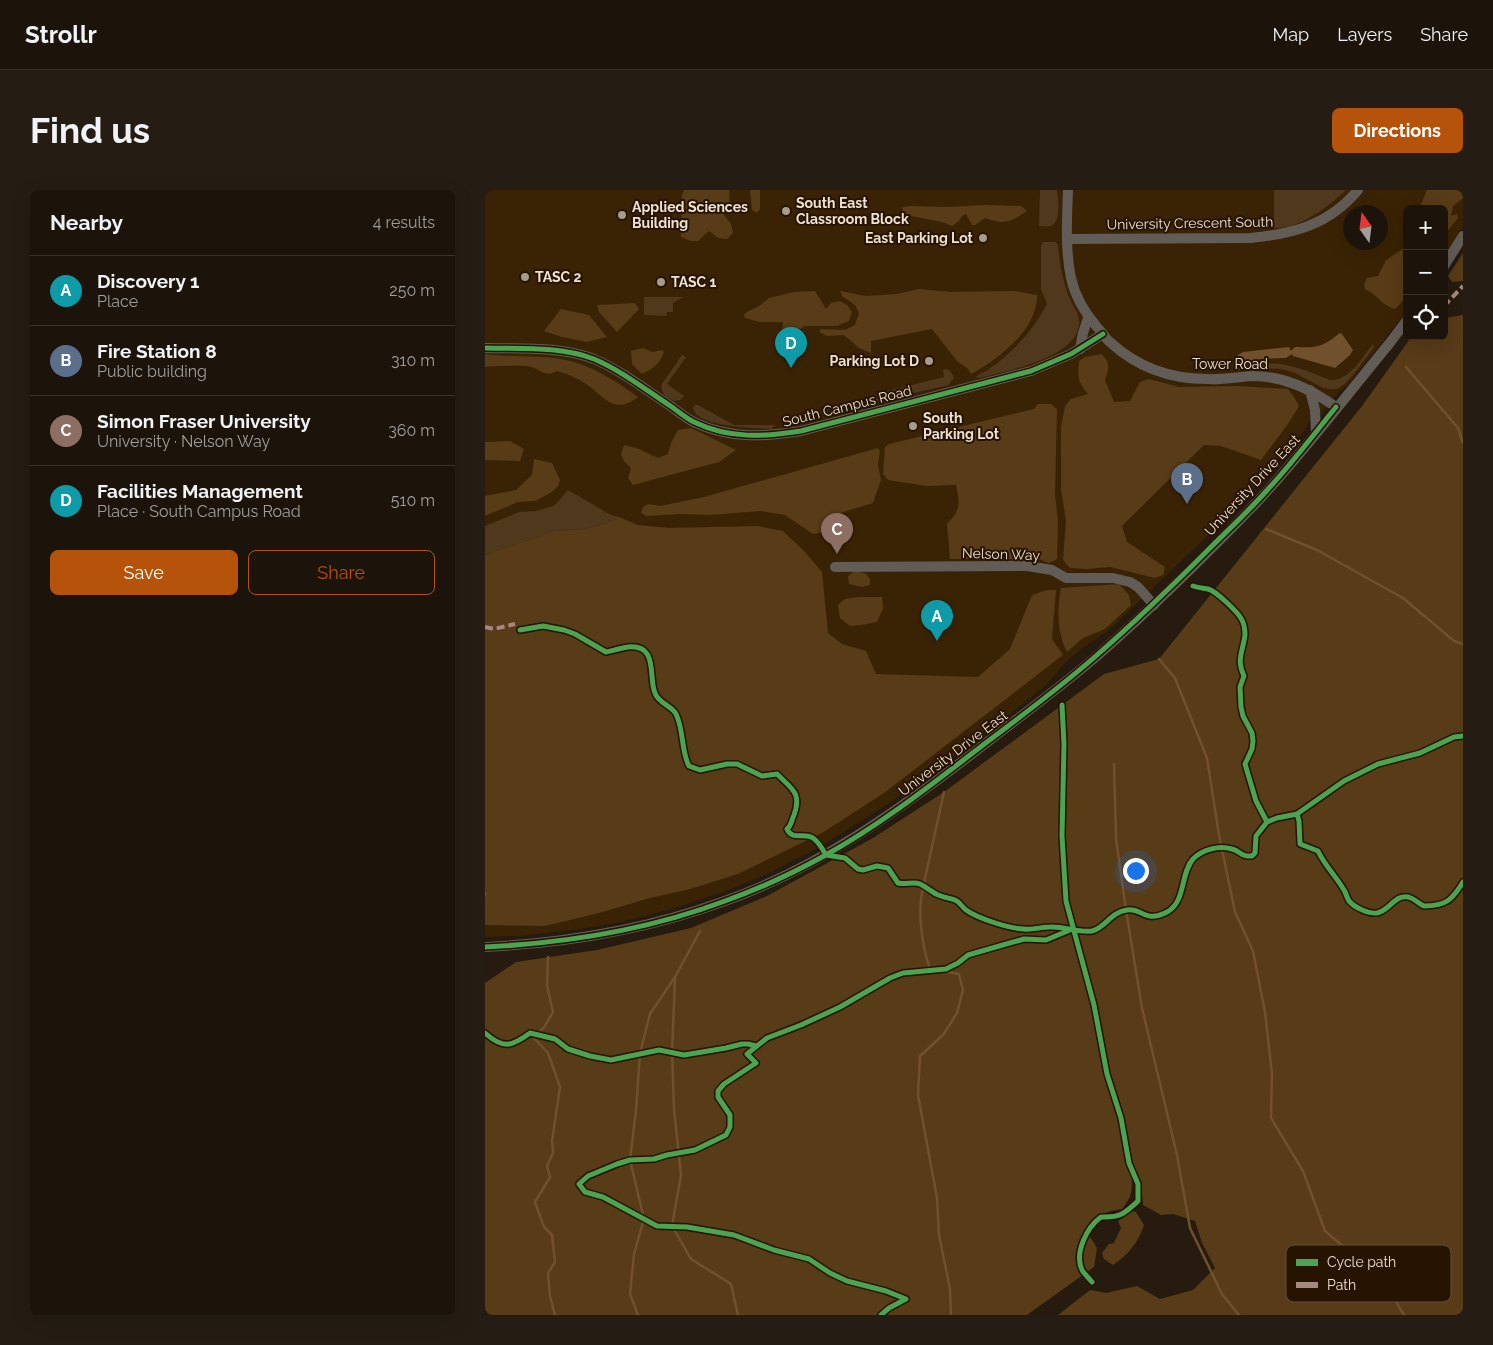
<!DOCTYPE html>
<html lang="en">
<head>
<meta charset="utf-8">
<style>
	:root { --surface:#1c140a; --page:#251d13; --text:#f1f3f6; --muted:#a09e9c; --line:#3a332b; --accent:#b45309 }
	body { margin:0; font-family:Raleway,sans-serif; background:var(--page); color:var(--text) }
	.controls { position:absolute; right:15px; top:15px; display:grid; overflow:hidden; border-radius:8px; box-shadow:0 5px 20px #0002 }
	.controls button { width:45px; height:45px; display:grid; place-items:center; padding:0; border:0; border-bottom:1px solid var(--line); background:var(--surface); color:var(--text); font:25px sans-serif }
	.compass { position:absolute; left:858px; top:15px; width:45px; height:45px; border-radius:50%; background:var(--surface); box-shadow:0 5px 20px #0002; rotate:346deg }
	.you { position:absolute; left:650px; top:680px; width:18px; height:18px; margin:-12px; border:4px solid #fff; border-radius:50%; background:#1a73e8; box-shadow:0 0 0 8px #1a73e833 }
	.badge { display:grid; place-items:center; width:32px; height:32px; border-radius:50%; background:var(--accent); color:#fff; font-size:16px; font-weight:700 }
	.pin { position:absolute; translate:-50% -41px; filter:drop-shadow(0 1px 2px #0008) }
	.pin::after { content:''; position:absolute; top:26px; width:18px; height:15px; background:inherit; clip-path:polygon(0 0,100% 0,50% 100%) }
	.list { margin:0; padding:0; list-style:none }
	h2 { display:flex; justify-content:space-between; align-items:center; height:65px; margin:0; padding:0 20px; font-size:21px }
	h2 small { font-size:16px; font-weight:400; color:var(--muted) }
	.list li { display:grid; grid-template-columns:32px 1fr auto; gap:15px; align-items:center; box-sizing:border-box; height:70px; padding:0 20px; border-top:1px solid var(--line) }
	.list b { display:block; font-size:19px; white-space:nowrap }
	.list p { margin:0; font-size:16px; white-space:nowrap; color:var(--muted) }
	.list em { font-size:16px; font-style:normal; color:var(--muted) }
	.actions { display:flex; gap:10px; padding:15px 20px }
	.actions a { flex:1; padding:11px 0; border:1px solid var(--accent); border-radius:8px; text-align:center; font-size:18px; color:var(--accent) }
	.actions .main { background:var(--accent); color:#fff }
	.icon { flex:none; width:28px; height:28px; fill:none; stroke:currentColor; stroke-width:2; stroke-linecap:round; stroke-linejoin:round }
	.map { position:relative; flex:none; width:978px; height:1125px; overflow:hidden; border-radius:8px }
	header { display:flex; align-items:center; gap:30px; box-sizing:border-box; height:70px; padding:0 25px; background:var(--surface); border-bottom:1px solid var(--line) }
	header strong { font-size:24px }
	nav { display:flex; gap:28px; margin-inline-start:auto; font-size:18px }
	.intro { display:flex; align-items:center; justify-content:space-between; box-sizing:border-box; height:120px; padding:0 30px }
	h1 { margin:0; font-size:35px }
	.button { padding:12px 22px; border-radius:8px; background:var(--accent); color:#fff; font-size:18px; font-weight:700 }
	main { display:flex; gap:30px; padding:0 30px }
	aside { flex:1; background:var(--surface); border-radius:8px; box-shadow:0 5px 20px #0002 }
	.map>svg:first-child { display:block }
	.built { fill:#3a2304; fill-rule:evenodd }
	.green { fill:#50381c }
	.forest { fill:#583b17 }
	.water { fill:#71512d }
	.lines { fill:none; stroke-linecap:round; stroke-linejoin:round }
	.stream { stroke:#71512d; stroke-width:2.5 }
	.minor { stroke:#625c57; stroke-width:10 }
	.quiet { stroke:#a5887d; stroke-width:4; stroke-dasharray:8 4; stroke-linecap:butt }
	.cycleway-casing { stroke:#261300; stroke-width:8 }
	.cycleway { stroke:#4ca352; stroke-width:5 }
	.poi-dot { fill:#a89b8d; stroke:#261300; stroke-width:2 }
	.labels { text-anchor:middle; stroke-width:4; stroke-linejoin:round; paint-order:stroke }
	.poi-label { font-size:14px; font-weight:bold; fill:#eee0d2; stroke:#261300; text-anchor:start }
	.street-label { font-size:14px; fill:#eee0d2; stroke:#261300 }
	.key { fill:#261300; stroke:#62503f; stroke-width:1 }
	.key-label { font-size:14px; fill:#eee0d2 }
</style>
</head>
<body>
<header>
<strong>Strollr</strong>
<nav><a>Map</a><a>Layers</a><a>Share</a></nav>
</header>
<div class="intro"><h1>Find us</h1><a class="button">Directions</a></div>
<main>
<aside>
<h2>Nearby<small>4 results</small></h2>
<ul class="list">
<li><span class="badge" style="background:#0f9aa8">A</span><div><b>Discovery 1</b><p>Place</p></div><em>250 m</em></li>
<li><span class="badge" style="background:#5c6f8a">B</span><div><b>Fire Station 8</b><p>Public building</p></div><em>310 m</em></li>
<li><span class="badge" style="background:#8d6e63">C</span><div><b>Simon Fraser University</b><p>University · Nelson Way</p></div><em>360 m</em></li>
<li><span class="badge" style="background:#0f9aa8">D</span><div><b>Facilities Management</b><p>Place · South Campus Road</p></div><em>510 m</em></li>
</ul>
<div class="actions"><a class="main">Save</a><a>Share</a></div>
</aside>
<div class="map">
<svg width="978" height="1125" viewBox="0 0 978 1125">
	<rect width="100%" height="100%" fill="#261b0e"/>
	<!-- built -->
	<path class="built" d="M0,0h978v37l-19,30v-48h-37v102l-60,75 -8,6 -18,22 -9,2 -8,15 -84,93 -111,106 -28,19 -16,14 -20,23 -58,46 -99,72 -72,45 -51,26 -44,18 -50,16 -50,13 -40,7 -61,7 -35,1zM866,22h30v30h-30z"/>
	<!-- green -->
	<g class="green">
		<path d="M555,0h17c1,9 5,31 -6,36 -3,1 -8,0 -12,0z"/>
		<path d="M789,0h72c-17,16 -47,40 -72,38z"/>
		<path d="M558,52h12l3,2c1,16 4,32 9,48 3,10 11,19 12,28 4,37 -74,51 -99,58l-5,-1c5,-3 12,-6 17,-10 23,-17 41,-37 55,-63l-6,-15v-43z"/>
		<polygon points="159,107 198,107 188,113 188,122 182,122 181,126 159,125"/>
		<path d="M888,154l1,3c-8,10 -25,36 -35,41 -4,2 -11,1 -15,0 -14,-6 -25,-15 -39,-18 -17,-4 -35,1 -51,0 35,-14 63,-4 96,10 20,1 32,-23 43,-36z"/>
		<path d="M197,165l4,2 -19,27 17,12 -4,4 -6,1c-8,-4 -14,-8 -12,-17z"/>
		<path d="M460,179c6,1 8,5 9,11l-2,-1 -3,6 -76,17 11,-10 60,-15 -1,-7z"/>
		<path d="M210,215h3l36,20h41l-4,4c-16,-1 -75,-2 -78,-21z"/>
		<polygon points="83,300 126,325 134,327 120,334 99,339 70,341 0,365 0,336 34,322 51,321 69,316"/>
	</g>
	<!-- forest -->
	<g class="forest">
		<polygon points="199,0 244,0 245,15 239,25 246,34 248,43 242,49 233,48 224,41 213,51 206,51 196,47 197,5"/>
		<polygon points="265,0 275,0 275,19 272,23 267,20"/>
		<polygon points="942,0 978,0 978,8 968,16 966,26 972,24 973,28 959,45 959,19 934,19"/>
		<path d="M500,15l36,1 6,5c-18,12 -21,14 -42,7l-10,7h-3l-6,-11 -4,2 -3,5 -7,5c-15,-8 -36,-6 -50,-14l1,-5 6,-1 38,1z"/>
		<path d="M922,56v51l-12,12c-13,-3 -18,-15 -30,-20l-1,-5 3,-6 11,-2 8,-16z"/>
		<polygon points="978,63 978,91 967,92 963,86"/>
		<path d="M434,99l32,3 63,-1 23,4c1,34 -38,64 -66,79l-4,-6 -10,-7 -25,-32 -61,12v12l-12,-5 -15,-13 -17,1 -8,-4 2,-3 24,1 10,-5 4,-12 -4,-8 -13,-9 -2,-5 26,5 31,-2z"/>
		<polygon points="330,101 341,119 346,113 355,111 362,115 367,122 364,131 352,136 320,136 311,142 303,153 297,146 298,132 274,132 260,128 259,125 262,122 274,116 284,108 309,102"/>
		<polygon points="150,113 154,119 132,142 114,122 112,115"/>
		<polygon points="76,119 104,125 122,147 102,152 77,147 59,141"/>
		<path d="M978,125v1000h-405l32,-25 16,3 31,-7 23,13 33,-9 22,-22 -13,-25 -7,-22 -22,-7 -12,1 -18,-10 -2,-24 -9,-4c0,16 0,19 -10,32 -23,4 -23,5 -33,26l8,13 -3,19 -67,48h-542v-332l31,-21 81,-12 94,-22 76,-32 106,-58 71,-46 160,-118 55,-15 203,-253 50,-70h32v-18z"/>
		<path d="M158,158l10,4 9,-2 2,2c-3,11 -13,18 -22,22l-10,-10 -1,-13z"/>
		<path d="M0,164c29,4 60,0 89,8 24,7 44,21 64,35 -24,19 -34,-1 -52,-13 -9,-6 -18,-10 -29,-13 -12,7 -17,-2 -26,-4 -6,-2 -39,-1 -46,0z"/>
		<path d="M616,164c10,8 8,15 4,26l9,22 16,-1 10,-19 9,-3 30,8 56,-1 53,3 6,8 5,9 -11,18 -27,36 -40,-14 -17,-1 -82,81 5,16 38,25 -2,8 -8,3 -45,-11 -23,2 -17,-1 -7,-8 3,-39 -5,-32v-62l4,-21 6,-7 17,-5c-11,-13 -10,-16 -9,-33l6,-4z"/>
		<path d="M553,214h13l6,5 -2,86 3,26 -1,38 -8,4 -10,-4h-89l-3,-35c14,-14 13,-21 9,-39l-29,1 -39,-6 -5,-6 2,-27 4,-3 145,-35z"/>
		<polygon points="206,238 251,260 234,272 148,295 143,288 146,278 139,271 136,264 139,255 154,259 173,268 183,264 186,253 193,240"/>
		<polygon points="25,251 39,259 35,271 0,270 0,252"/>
		<polygon points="393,258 395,261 393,275 396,290 388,313 352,324 339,342 328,344 300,325 276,321 226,325 195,324 162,326 156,323 158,317 163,314 175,316 219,307"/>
		<polygon points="49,269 67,273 75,290 73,296 67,302 50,311 33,312 0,326 0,306 31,300 47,285"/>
		<polygon points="134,327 153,335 184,338 272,336 298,341 320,362 337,382 343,443 357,454 381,461 391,484 493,487 525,459 547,405 562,400 571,400 567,449 578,465 399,603 337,643 253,684 205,699 165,708 114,723 60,736 0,735 0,365 70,341 99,339 120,334"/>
		<polygon points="372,381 381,384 385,389 385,395 377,397 364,394 363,386 367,383"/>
		<path d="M634,394l10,11 2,10 -26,24 -22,9 -16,14c-10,-19 -10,-43 -6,-64z"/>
		<polygon points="374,407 397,407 398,419 392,432 376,435 365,436 355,428 353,415 360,409"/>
		<path d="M647,1021l4,1 8,13c-6,18 -16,30 -31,40l-9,-6 -2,-6 7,-9 5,-1 7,-15 -3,-7z"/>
	</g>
	<!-- water -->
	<path class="water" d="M855,143l2,1 11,16 -3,5 -15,13 -42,-12 -1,-2 -6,4 -26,1 -26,5 4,-9 5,-3 46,-5 2,4 4,-4c23,1 27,0 45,-14z"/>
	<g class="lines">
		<!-- stream -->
		<g class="stream">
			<polyline points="921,177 973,238 978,253"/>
			<polyline points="781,339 832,360 918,408 969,451 978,454"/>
			<polyline points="674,469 690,488 722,568 734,645 750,722 768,761 780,822 787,884 786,928 818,981 840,1041 882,1076 908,1107 919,1125"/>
			<polyline points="629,574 631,649 641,720 657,818 692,965 705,1038 737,1104 754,1125"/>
			<polyline points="439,693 459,602"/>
			<path d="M438,698c-6,24 -1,58 7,81l29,5 4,16 -6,23 -14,22 -23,21 -2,39 19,103 2,37 11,54 1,26"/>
			<polyline points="0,703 0,705"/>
			<polyline points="63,767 62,795 68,822 60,836 49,848 63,863 75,897 67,951 68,963 62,976 65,987 50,1012 59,1037 67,1045 70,1072 63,1083 65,1106 70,1125"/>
			<polyline points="190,789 187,862 189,919 196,985 187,1036 206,1069 246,1094 253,1125"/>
			<polyline points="0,1123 2,1125"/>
			<polyline points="153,1125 145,1104 149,1064 159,1029 145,970 151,920 155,863 165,824 190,787 215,741"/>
		</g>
		<!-- minor -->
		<g class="minor">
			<path d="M583,0c-1,29 -3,59 3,88 4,18 14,35 26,49 5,5 8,11 13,15 27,25 60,37 97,37 15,1 30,-2 45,-3 33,0 58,13 84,31"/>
			<path d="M583,49l182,-1c43,-4 79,-13 108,-48"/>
			<polyline points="959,76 978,46"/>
			<path d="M0,158c36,1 75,-2 109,11 28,12 52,31 78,48 7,5 14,11 22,15 35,17 70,15 107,9l230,-60 40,-17 32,-20"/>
			<polyline points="595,159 598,143 603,128"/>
			<polyline points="825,200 830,220 831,242"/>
			<polyline points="350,377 542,376 567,380 581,388 628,388 645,392 653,397 669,415"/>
			<path d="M0,757c81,-4 160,-17 237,-45 95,-33 176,-91 255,-152 40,-31 81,-61 120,-94 56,-49 110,-102 162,-156 46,-50 87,-104 130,-156l18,-24"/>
		</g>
		<!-- quiet -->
		<g class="quiet">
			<polyline points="959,116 978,96"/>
			<polyline points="0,437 9,439 30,434"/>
		</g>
		<defs>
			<g id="cycleway">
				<path d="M0,158c36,1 75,-2 109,11 28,12 52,31 78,48 7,5 14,11 22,15 35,17 70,15 107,9l230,-60 40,-17 32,-20"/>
				<path d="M708,396c6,2 10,2 15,3 8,2 30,23 34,31 2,4 3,10 3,15 -2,17 -9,24 -1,41l-4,11 1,20 2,9 9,17 1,8 -1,8 -7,15 11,37 11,21"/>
				<path d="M35,440l23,-4 21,4 11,4 31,18c7,-1 14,-4 22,-5 31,-3 20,30 27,46 3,10 17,13 21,21 8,16 5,37 13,52l11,4 27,-6h10l25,12 15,-2c15,15 25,19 17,41 -3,6 -2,10 -7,14 5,12 18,3 26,9 6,4 10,12 13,17l19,3 13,11 5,1 14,-4 11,2 10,15c8,2 15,-2 22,1 6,3 11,7 16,10 6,3 13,4 19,6 5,2 7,7 11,10 11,8 44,19 58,19 9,1 17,-2 26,-2 14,-1 28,6 42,4 13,-3 19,-19 35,-21 15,-3 17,14 40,2 19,-10 13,-38 26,-53 9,-9 25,-14 39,-10 9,2 8,8 20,7l3,-3 1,-17 11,-14 10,-4 20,-4 47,-33 34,-17 42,-11 34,-16 9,-1"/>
				<path d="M577,515l2,39 -2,92 4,65 28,104 13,69 14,44 8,45 9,21v17c-14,13 -18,17 -37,16 -14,10 -27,36 -19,53 2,4 7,8 10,12"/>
				<path d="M812,624l2,7 1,23 18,7c7,15 18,25 26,39 2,3 3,8 5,11 6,7 20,13 28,12 13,-2 18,-21 34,-15 5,2 8,6 13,8 22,0 28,-6 39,-24"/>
				<path d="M0,757c82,-4 163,-17 240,-46 34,-12 68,-28 99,-45 58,-32 111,-74 163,-114 37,-28 75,-56 110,-87 38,-33 74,-68 110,-104 21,-21 43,-41 62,-63 24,-26 45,-54 67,-81"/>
				<path d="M0,843c18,16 26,14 45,0l25,6 13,10 22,7 21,4 48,-10 25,5 42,-7 16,-4h6l8,2"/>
				<polyline points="396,1125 404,1118 421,1109 401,1101 362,1091 345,1083 324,1069 289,1060 249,1045 202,1037 172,1036 118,1007 100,1002 94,994 103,986 132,974 145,970 169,969 182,965 210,960 241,945 245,937 245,925 233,907 233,901 239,894 271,873 262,864 282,848 316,835 355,817 405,788 418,783 461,779 473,773 483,765 539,749 561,750 585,740"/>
			</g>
		</defs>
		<!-- cycleway casing -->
		<use href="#cycleway" class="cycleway-casing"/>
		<!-- cycleway -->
		<use href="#cycleway" class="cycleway"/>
	</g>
	<!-- markers -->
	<g class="poi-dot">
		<circle cx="301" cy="21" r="5"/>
		<circle cx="137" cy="25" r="5"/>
		<circle cx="498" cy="48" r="5"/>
		<circle cx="40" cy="87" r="5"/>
		<circle cx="176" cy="92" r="5"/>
		<circle cx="444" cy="171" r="5"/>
		<circle cx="428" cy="236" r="5"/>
	</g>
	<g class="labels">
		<!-- poi labels -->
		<g class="poi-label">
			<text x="311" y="18">South East<tspan x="311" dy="16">Classroom Block</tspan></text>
			<text x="147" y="22">Applied Sciences<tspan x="147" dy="16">Building</tspan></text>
			<text x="488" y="53" text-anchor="end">East Parking Lot</text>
			<text x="50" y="92">TASC 2</text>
			<text x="186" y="97">TASC 1</text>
			<text x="434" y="176" text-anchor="end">Parking Lot D</text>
			<text x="438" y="233">South<tspan x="438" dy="16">Parking Lot</tspan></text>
		</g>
		<!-- street labels -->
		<g class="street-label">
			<text transform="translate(705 33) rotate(-1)" y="5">University Crescent South</text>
			<text x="745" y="179">Tower Road</text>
			<text transform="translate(362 216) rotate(-14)" y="5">South Campus Road</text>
			<text transform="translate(767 295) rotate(-47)" y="5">University Drive East</text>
			<text transform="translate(516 364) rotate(2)" y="5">Nelson Way</text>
			<text transform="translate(468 563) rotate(-37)" y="5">University Drive East</text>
		</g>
	</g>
	<!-- legend -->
	<rect x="801" y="1055" width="165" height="57" rx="8" class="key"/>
	<rect x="811" y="1069" width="22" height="7" fill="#4ca352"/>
	<rect x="811" y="1092" width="22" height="6" fill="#a5887d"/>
	<g class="key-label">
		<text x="842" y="1077">Cycle path</text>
		<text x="842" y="1100">Path</text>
	</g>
</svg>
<div class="controls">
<button>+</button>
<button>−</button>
<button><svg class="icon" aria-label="locate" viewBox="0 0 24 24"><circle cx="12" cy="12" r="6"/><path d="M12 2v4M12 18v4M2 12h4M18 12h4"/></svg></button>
</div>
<svg class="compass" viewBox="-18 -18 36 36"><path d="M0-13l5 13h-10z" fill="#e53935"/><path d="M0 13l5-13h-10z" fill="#a09e9c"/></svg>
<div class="you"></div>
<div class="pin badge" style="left:452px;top:451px;background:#0f9aa8">A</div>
<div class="pin badge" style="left:702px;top:314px;background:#5c6f8a">B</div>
<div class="pin badge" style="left:352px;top:364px;background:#8d6e63">C</div>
<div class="pin badge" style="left:306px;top:178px;background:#0f9aa8">D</div>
</div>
</main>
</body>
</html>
